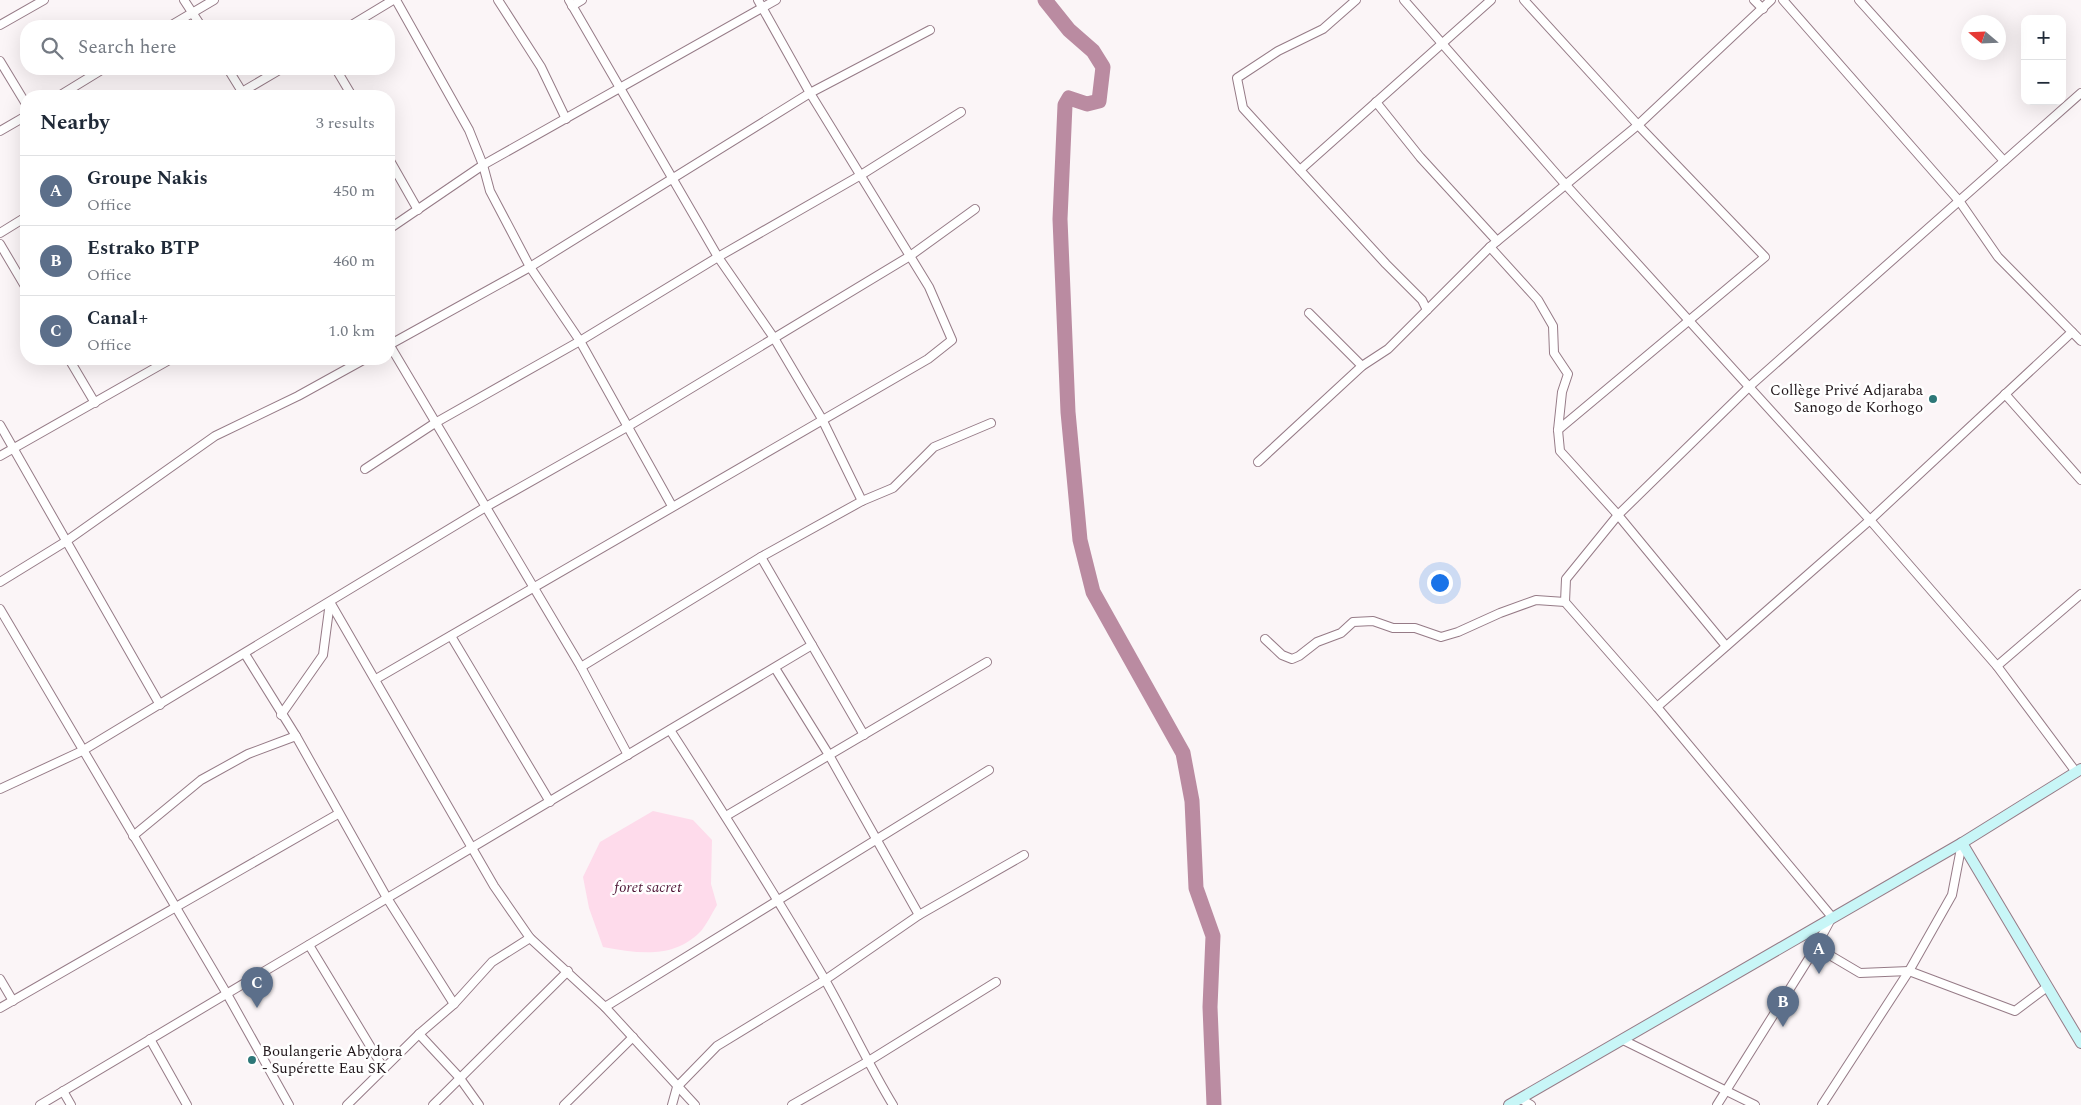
<!DOCTYPE html>
<html lang="en">
<head>
<meta charset="utf-8">
<style>
	:root { --surface:#fff; --page:#f2f2f3; --text:#1f2937; --muted:#747a83; --line:#e0e1e3; --accent:#1a73e8 }
	body { margin:0; font-family:Spectral,serif; background:var(--page); color:var(--text) }
	.controls { position:absolute; right:15px; top:15px; display:grid; overflow:hidden; border-radius:10px; box-shadow:0 5px 20px #0002 }
	.controls button { width:45px; height:45px; display:grid; place-items:center; padding:0; border:0; border-bottom:1px solid var(--line); background:var(--surface); color:var(--text); font:25px sans-serif }
	.compass { position:absolute; left:1961px; top:15px; width:45px; height:45px; border-radius:50%; background:var(--surface); box-shadow:0 5px 20px #0002; rotate:289deg }
	.you { position:absolute; left:1439px; top:582px; width:18px; height:18px; margin:-12px; border:4px solid #fff; border-radius:50%; background:#1a73e8; box-shadow:0 0 0 8px #1a73e833 }
	.badge { display:grid; place-items:center; width:32px; height:32px; border-radius:50%; background:var(--accent); color:#fff; font-size:16px; font-weight:700 }
	.pin { position:absolute; translate:-50% -41px; filter:drop-shadow(0 1px 2px #0008) }
	.pin::after { content:''; position:absolute; top:26px; width:18px; height:15px; background:inherit; clip-path:polygon(0 0,100% 0,50% 100%) }
	.list { margin:0; padding:0; list-style:none }
	h2 { display:flex; justify-content:space-between; align-items:center; height:65px; margin:0; padding:0 20px; font-size:21px }
	h2 small { font-size:16px; font-weight:400; color:var(--muted) }
	.list li { display:grid; grid-template-columns:32px 1fr auto; gap:15px; align-items:center; box-sizing:border-box; height:70px; padding:0 20px; border-top:1px solid var(--line) }
	.list b { display:block; font-size:19px; white-space:nowrap }
	.list p { margin:0; font-size:16px; white-space:nowrap; color:var(--muted) }
	.list em { font-size:16px; font-style:normal; color:var(--muted) }
	.icon { flex:none; width:28px; height:28px; fill:none; stroke:currentColor; stroke-width:2; stroke-linecap:round; stroke-linejoin:round }
	.map { position:relative; flex:none; width:2081px; height:1105px; overflow:hidden }
	.search { position:absolute; background:var(--surface); box-shadow:0 5px 20px #0002; left:20px; top:20px; width:375px; height:55px; display:flex; align-items:center; gap:12px; box-sizing:border-box; padding:0 18px; border-radius:20px; color:var(--muted); font-size:19px }
	.panel { position:absolute; background:var(--surface); box-shadow:0 5px 20px #0002; left:20px; top:90px; width:375px; height:275px; border-radius:20px }
	.map>svg:first-child { display:block }
	.green { fill:#fedbeb }
	.lines { fill:none; stroke-linecap:round; stroke-linejoin:round }
	.river { stroke:#ba8ba1; stroke-width:15 }
	.minor-casing { stroke:#967b87; stroke-width:10 }
	.secondary-casing { stroke:#967b87; stroke-width:12 }
	.minor { stroke:#fff; stroke-width:8 }
	.secondary { stroke:#c8f6f7; stroke-width:10 }
	.poi-dot { fill:#2d7778; stroke:#fff; stroke-width:2 }
	.labels { text-anchor:middle; stroke-width:5; stroke-linejoin:round; paint-order:stroke }
	.poi-label { font-size:15px; fill:#21171b; stroke:#fff; text-anchor:end }
	.park-label { font-size:15px; font-style:italic; fill:#4f1636; stroke:#fff }
</style>
</head>
<body>
<div class="map">
<svg width="2081" height="1105" viewBox="0 0 2081 1105">
	<rect width="100%" height="100%" fill="#fbf5f7"/>
	<!-- green -->
	<path class="green" d="M653,811l40,9 19,20 -1,44 6,21c-5,8 -10,19 -16,26 -28,29 -63,22 -98,16l-14,-39 -6,-31 17,-35z"/>
	<g class="lines">
		<!-- river -->
		<polyline class="river" points="1045,0 1069,30 1093,51 1103,67 1099,101 1087,104 1069,98 1065,105 1060,219 1068,412 1080,540 1093,592 1183,753 1192,801 1196,888 1213,936 1210,1007 1214,1105"/>
		<defs>
			<g id="minor">
				<polyline points="184,0 201,26"/>
				<polyline points="396,0 469,130 483,165 490,191 530,267 580,341 672,506"/>
				<polyline points="498,0 541,67 566,119"/>
				<polyline points="569,0 718,257 774,338 822,419 862,501"/>
				<polyline points="1356,0 1323,29 1278,51 1237,78 1243,108 1386,264 1422,300 1427,310"/>
				<polyline points="1404,0 1565,184 1870,520 1997,666 2076,772"/>
				<polyline points="1524,0 1638,125 1765,257 1558,430"/>
				<polyline points="1754,0 1763,9"/>
				<polyline points="1783,0 1960,202 1998,257 2081,341"/>
				<polyline points="1859,0 2004,161"/>
				<polyline points="572,6 582,0"/>
				<polyline points="0,25 44,0"/>
				<polyline points="170,26 214,0"/>
				<polyline points="350,26 393,0"/>
				<polyline points="0,61 26,104"/>
				<polyline points="228,69 244,95"/>
				<polyline points="336,69 352,96"/>
				<polyline points="59,96 103,69"/>
				<polyline points="235,96 281,69"/>
				<polyline points="1376,102 1420,157 1497,241"/>
				<polyline points="0,131 26,116"/>
				<polyline points="389,159 418,210"/>
				<polyline points="1300,170 1491,0"/>
				<polyline points="389,229 483,165 776,0"/>
				<polyline points="0,233 26,217"/>
				<polyline points="0,244 26,288"/>
				<polyline points="1490,247 1538,300 1553,326 1554,353 1568,374 1562,392 1558,430 1560,451 1618,515 1726,646"/>
				<polyline points="1309,313 1362,366"/>
				<polyline points="389,344 581,667 628,755"/>
				<polyline points="389,345 530,267 810,93 930,30"/>
				<polyline points="69,359 95,403"/>
				<polyline points="2005,394 2081,480"/>
				<polyline points="0,425 160,705"/>
				<polyline points="0,456 171,359"/>
				<polyline points="1258,462 1362,366 1388,349 1490,247 1638,125 1771,0"/>
				<polyline points="365,469 435,423 580,341 718,257 861,175 961,112"/>
				<polyline points="761,557 864,735"/>
				<polyline points="0,582 65,542 215,436 298,396 365,359"/>
				<polyline points="330,602 494,886 530,938 605,1007 695,1105"/>
				<polyline points="0,609 227,994 289,1105"/>
				<polyline points="451,636 550,802"/>
				<polyline points="1265,639 1282,655 1292,659 1299,656 1317,642 1341,633 1353,622 1373,621 1393,628 1415,628 1441,637 1458,632 1500,613 1536,600 1565,602"/>
				<polyline points="245,654 296,736 387,898 454,1004"/>
				<polyline points="1997,666 2081,594"/>
				<polyline points="581,667 761,557 862,501 893,488 934,447 991,423"/>
				<polyline points="775,668 829,755 919,915"/>
				<polyline points="376,679 928,359 952,340 929,287 810,93 758,0"/>
				<polyline points="1657,707 1870,520 2072,332"/>
				<polyline points="281,715 323,655 330,602"/>
				<path d="M670,730c53,82 105,164 154,248 24,42 44,86 69,127"/>
				<polyline points="0,789 82,751 484,508 627,427 910,256 975,209"/>
				<polyline points="726,816 987,662"/>
				<polyline points="133,836 201,780 248,754 296,736"/>
				<polyline points="309,945 384,1069"/>
				<polyline points="1816,947 1860,973 1909,971 2015,1011 2047,987"/>
				<polyline points="0,979 13,1001"/>
				<polyline points="605,1007 989,770"/>
				<polyline points="0,1008 338,814"/>
				<polyline points="419,1034 459,1077 479,1105"/>
				<polyline points="150,1039 187,1105"/>
				<polyline points="1623,1040 1755,1105"/>
				<polyline points="63,1091 71,1105"/>
				<polyline points="1521,1099 1531,1105"/>
				<polyline points="40,1105 812,645"/>
				<polyline points="347,1105 419,1034 454,1004 492,962 530,938"/>
				<polyline points="433,1105 568,971"/>
				<polyline points="564,1105 633,1037"/>
				<polyline points="672,1105 677,1087 717,1046 825,980 919,915 1024,855"/>
				<polyline points="792,1105 867,1062 996,982"/>
				<polyline points="1717,1105 1816,947 1832,917 1657,707 1565,602 1566,579 1618,515 1750,386 2081,93"/>
				<polyline points="1822,1105 1909,971 1952,895 1962,843"/>
			</g>
			<g id="secondary">
				<polyline points="1962,843 2081,1043"/>
				<polyline points="1509,1105 1962,843 2081,769"/>
			</g>
		</defs>
		<!-- minor casing -->
		<use href="#minor" class="minor-casing"/>
		<!-- secondary casing -->
		<use href="#secondary" class="secondary-casing"/>
		<!-- minor -->
		<use href="#minor" class="minor"/>
		<!-- secondary -->
		<use href="#secondary" class="secondary"/>
	</g>
	<!-- markers -->
	<g class="poi-dot">
		<circle cx="1933" cy="399" r="5"/>
		<circle cx="252" cy="1060" r="5"/>
	</g>
	<g class="labels">
		<!-- poi labels -->
		<g class="poi-label">
			<text x="1923" y="395">Collège Privé Adjaraba<tspan x="1923" dy="17">Sanogo de Korhogo</tspan></text>
			<text x="262" y="1056" text-anchor="start">Boulangerie Abydora<tspan x="262" dy="17">- Supérette Eau SK</tspan></text>
		</g>
		<!-- park labels -->
		<g class="park-label">
			<text x="648" y="892">foret sacret</text>
		</g>
	</g>
</svg>
<div class="controls">
<button>+</button>
<button>−</button>
</div>
<svg class="compass" viewBox="-18 -18 36 36"><path d="M0-13l5 13h-10z" fill="#e53935"/><path d="M0 13l5-13h-10z" fill="#747a83"/></svg>
<div class="you"></div>
<div class="pin badge" style="left:1819px;top:974px;background:#5c6f8a">A</div>
<div class="pin badge" style="left:1783px;top:1027px;background:#5c6f8a">B</div>
<div class="pin badge" style="left:257px;top:1008px;background:#5c6f8a">C</div>
<div class="search"><svg class="icon" aria-label="search" viewBox="0 0 24 24"><circle cx="10" cy="10" r="6"/><path d="M15 15l6 6"/></svg>Search here</div>
<section class="panel">
<h2>Nearby<small>3 results</small></h2>
<ul class="list">
<li><span class="badge" style="background:#5c6f8a">A</span><div><b>Groupe Nakis</b><p>Office</p></div><em>450 m</em></li>
<li><span class="badge" style="background:#5c6f8a">B</span><div><b>Estrako BTP</b><p>Office</p></div><em>460 m</em></li>
<li><span class="badge" style="background:#5c6f8a">C</span><div><b>Canal+</b><p>Office</p></div><em>1.0 km</em></li>
</ul>
</section>
</div>
</body>
</html>
